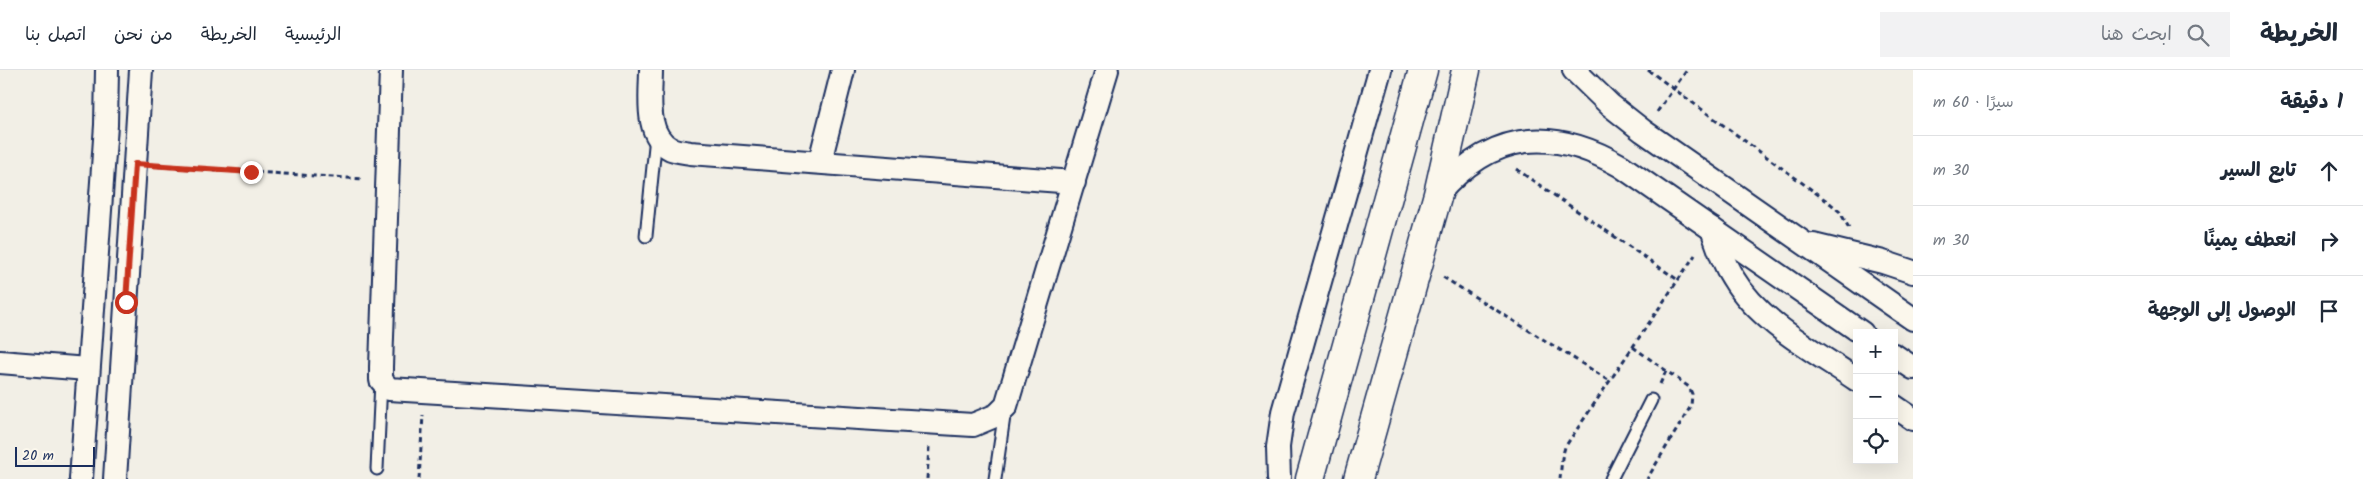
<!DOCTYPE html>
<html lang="ar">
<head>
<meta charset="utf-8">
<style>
	:root { --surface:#fff; --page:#f2f2f3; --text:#1f2937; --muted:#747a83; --line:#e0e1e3 }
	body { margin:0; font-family:Kalam,"Playpen Sans Arabic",sans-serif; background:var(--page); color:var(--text); direction:rtl }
	.controls { position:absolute; right:15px; bottom:15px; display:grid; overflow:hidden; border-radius:0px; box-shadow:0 5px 20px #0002 }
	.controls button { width:45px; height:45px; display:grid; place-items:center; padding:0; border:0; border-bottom:1px solid var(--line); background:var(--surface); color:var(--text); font:25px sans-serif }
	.scale { position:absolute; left:15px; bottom:12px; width:80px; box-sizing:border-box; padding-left:5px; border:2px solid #1b2f5e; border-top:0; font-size:14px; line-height:18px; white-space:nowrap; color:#1b2f5e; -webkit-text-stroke:4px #fbf7ec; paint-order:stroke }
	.stop { position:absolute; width:15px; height:15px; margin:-11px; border:4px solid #c8321e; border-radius:50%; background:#fff }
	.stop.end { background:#c8321e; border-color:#fff; box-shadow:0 1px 5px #0008 }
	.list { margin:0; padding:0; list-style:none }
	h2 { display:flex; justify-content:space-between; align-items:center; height:65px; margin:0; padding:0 20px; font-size:21px }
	h2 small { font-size:16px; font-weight:400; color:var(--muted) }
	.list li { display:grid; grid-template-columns:32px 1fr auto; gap:15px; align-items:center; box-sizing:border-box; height:70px; padding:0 20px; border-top:1px solid var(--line) }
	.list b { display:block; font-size:19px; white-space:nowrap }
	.list em { font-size:16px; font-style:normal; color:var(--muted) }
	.icon { flex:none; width:28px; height:28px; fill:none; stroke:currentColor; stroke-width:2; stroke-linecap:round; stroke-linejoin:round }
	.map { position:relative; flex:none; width:1913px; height:409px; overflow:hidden; direction:ltr }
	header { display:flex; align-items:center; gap:30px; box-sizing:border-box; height:70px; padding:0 25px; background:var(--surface); border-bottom:1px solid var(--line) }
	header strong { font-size:24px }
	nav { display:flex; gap:28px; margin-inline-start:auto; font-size:18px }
	.search { width:350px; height:45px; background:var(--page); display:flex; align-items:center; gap:12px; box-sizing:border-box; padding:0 18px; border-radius:0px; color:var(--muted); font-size:19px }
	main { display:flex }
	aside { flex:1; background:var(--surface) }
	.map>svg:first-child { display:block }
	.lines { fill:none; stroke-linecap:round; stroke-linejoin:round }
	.lane-casing { stroke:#1b2f5e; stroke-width:15 }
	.street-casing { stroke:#1b2f5e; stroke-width:26 }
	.secondary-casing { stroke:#1b2f5e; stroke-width:31 }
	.path { stroke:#1b2f5e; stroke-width:3; stroke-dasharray:5 4; stroke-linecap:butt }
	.lane { stroke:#fbf7ec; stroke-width:11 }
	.street { stroke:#fbf7ec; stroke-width:22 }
	.secondary { stroke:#fbf7ec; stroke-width:28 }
	.route { stroke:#c8321e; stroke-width:6 }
</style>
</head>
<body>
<header>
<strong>الخريطة</strong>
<div class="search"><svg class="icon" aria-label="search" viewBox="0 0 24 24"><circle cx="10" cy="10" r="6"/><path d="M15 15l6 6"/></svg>ابحث هنا</div>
<nav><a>الرئيسية</a><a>الخريطة</a><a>من نحن</a><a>اتصل بنا</a></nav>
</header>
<main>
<aside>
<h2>1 دقيقة<small>سيرًا · 60 m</small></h2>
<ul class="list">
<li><svg class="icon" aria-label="ahead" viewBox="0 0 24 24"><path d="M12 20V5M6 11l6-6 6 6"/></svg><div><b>تابع السير</b></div><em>30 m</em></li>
<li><svg class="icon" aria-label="right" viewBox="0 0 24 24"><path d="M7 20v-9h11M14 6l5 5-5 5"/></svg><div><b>انعطف يمينًا</b></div><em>30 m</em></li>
<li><svg class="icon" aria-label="arrive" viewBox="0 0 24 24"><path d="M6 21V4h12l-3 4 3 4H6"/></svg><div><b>الوصول إلى الوجهة</b></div></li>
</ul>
</aside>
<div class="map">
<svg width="1913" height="409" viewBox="0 0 1913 409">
	<rect width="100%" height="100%" fill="#f2efe6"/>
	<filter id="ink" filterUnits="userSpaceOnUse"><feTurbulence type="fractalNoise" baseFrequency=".02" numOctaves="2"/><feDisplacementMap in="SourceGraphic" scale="10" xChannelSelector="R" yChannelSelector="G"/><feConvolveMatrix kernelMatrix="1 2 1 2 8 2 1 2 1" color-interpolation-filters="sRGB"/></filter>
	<g filter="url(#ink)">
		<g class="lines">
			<defs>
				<g id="lane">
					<polyline points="646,166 656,66"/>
					<polyline points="377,399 381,311"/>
					<polyline points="995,409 1005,340"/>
					<polyline points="1611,409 1651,330"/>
				</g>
				<g id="street">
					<polyline points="391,0 381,297 381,310 389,319 973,355 997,345 1006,336 1107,0"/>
					<path d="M651,0c0,25 -7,65 20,79 5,2 13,3 19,4l384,29"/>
					<polyline points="1574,0 1610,35 1643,61 1913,249"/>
					<polyline points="820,91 843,0"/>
					<path d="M1438,124c54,-63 114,-68 183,-28l241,167"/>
					<path d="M1712,159c6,17 11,34 21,49 26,44 83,74 124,102"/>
					<polyline points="1813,175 1883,192 1913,202"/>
					<polyline points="1894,285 1913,298"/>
					<polyline points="0,292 87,299"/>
					<polyline points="1894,336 1913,349"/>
					<polyline points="81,409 106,55 107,0"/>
					<polyline points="115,409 141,0"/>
					<polyline points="1279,409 1278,377 1283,342 1380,0"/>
				</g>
				<g id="secondary">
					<polyline points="1310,409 1423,0"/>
					<polyline points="1358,409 1438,124 1466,0"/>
				</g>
			</defs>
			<!-- lane casing -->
			<use href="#lane" class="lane-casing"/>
			<!-- street casing -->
			<use href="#street" class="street-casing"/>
			<!-- secondary casing -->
			<use href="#secondary" class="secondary-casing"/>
			<!-- path -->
			<g class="path">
				<polyline points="1648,0 1831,134 1840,142 1849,158"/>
				<polyline points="1657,42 1687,0"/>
				<polyline points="158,96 364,109"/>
				<polyline points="1516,99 1678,210"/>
				<polyline points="1443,207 1610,311"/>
				<polyline points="1633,277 1689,317 1692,324 1691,336 1647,409"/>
				<polyline points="1660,314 1666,301"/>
				<polyline points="419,409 423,345"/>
				<polyline points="927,409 929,377"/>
				<polyline points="1560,409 1562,388 1565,377 1695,185"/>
			</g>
			<!-- lane -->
			<use href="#lane" class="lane"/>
			<!-- street -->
			<use href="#street" class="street"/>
			<!-- secondary -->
			<use href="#secondary" class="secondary"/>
		</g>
	</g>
	<g class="lines" filter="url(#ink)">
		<!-- route -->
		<polyline class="route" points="126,232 135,94 251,102"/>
	</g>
</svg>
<div class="controls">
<button>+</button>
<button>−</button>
<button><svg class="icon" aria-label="locate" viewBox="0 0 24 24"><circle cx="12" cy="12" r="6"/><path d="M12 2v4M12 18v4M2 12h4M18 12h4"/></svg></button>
</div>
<div class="scale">20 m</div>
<div class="stop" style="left:126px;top:232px"></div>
<div class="stop end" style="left:251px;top:102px"></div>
</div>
</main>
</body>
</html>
